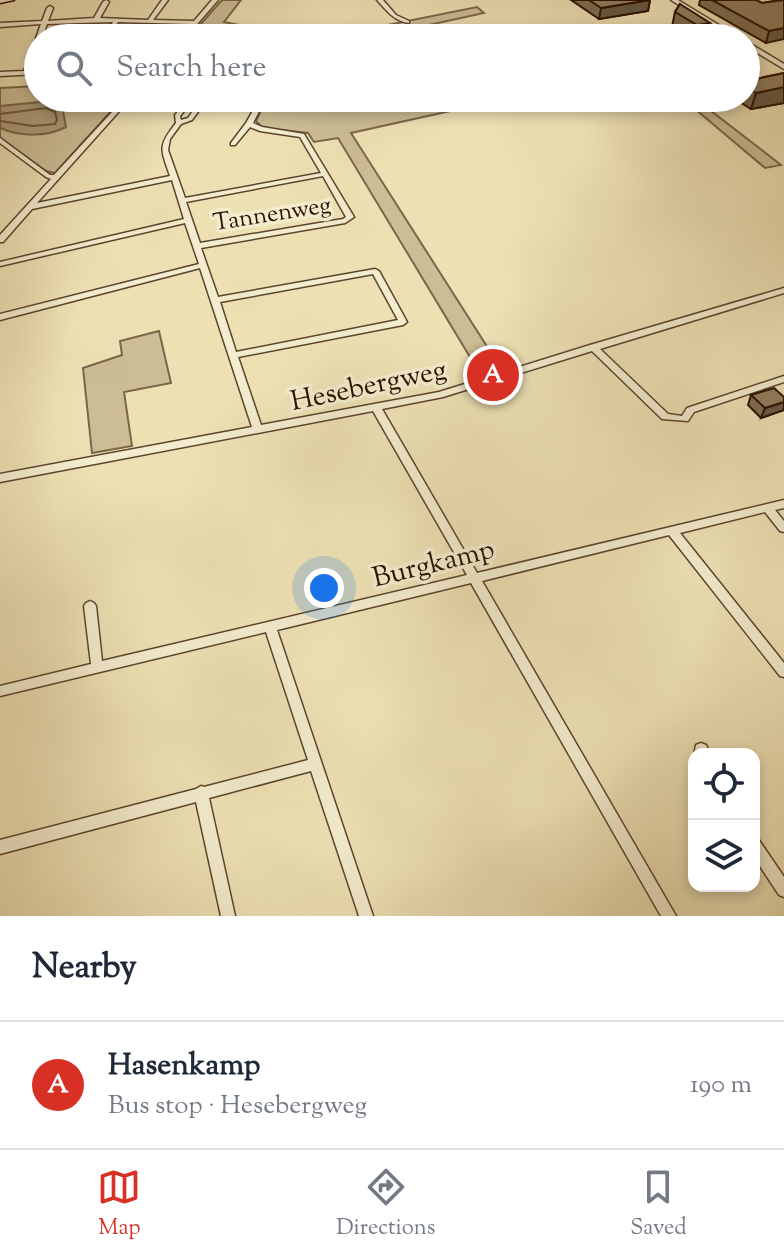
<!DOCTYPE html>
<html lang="en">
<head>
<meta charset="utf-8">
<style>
	:root { --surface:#fff; --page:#f6f6f7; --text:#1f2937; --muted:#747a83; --line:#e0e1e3; --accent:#d93025 }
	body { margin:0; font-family:"Sorts Mill Goudy",serif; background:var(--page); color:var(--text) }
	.controls { position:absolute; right:24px; bottom:24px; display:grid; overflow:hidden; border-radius:16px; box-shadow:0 4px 12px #0003 }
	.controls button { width:72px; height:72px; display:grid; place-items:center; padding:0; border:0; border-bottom:2px solid var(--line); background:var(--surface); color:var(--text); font:40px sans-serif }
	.you { position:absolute; left:324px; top:588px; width:28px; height:28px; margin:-20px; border:6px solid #fff; border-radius:50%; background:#1a73e8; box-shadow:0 0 0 12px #1a73e833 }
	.badge { display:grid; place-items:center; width:52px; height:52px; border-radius:50%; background:var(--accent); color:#fff; font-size:26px; font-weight:700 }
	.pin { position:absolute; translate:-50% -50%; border:4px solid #fff; box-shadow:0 2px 8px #0006 }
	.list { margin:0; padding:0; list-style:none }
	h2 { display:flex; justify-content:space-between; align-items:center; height:104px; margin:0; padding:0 32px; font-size:34px }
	h2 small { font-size:26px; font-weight:400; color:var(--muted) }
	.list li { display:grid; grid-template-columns:52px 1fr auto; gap:24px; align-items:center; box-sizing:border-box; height:128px; padding:0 32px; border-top:2px solid var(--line) }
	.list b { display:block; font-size:30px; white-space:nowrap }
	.list p { margin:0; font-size:26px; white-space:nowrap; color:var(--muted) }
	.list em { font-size:26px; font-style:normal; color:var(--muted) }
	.icon { flex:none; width:44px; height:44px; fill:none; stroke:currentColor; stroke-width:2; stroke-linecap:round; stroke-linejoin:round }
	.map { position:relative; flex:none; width:784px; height:916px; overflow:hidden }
	.search { position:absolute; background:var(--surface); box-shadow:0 4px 12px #0003; left:24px; right:24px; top:24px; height:88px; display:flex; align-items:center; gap:20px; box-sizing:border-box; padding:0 28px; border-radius:44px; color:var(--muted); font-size:30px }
	.sheet { height:232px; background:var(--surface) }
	nav { display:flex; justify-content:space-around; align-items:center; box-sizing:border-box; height:112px; border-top:2px solid var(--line); background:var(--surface); font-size:22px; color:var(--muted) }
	nav a { display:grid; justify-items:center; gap:4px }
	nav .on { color:var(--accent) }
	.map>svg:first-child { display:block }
	.green { fill:#ccbd95; stroke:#7c664a; stroke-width:2 }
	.water { fill:#ab9a77; stroke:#786347; stroke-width:2 }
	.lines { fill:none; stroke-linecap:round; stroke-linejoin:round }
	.shore { stroke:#6b553c; stroke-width:2 }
	.minor-casing { stroke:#5c442d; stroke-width:3 }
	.tertiary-casing { stroke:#5c442d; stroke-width:3 }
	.secondary-casing { stroke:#2b1000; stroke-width:3 }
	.minor { fill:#f3ecce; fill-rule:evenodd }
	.tertiary { fill:#f3ecce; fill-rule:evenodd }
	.secondary { fill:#f3ecce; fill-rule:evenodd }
	.wall { fill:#7c6c51; stroke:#2b1000; stroke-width:2 }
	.shaded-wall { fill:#655842; stroke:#2b1000; stroke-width:2 }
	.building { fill:#907d5e; stroke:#2b1000; stroke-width:2 }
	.labels { text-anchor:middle; stroke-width:7; stroke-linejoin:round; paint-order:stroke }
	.far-street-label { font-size:24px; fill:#2b1000; stroke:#f3ecce }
	.street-label { font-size:28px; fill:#2b1000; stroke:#f3ecce }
</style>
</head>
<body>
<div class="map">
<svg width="784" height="916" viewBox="0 0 784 916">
	<rect width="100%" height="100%" fill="#ede1b4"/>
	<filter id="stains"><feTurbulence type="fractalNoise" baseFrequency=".0025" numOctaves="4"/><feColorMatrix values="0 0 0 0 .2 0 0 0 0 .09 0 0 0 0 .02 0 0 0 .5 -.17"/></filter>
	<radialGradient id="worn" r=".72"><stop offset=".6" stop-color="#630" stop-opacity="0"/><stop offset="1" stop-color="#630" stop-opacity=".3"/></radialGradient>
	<!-- green -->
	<g class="green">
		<polygon points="222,0 241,0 224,22 305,38 222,38 192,34"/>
		<polygon points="477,7 484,13 369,38 323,38"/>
		<polygon points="38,86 38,98 123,98 55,173 46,171 0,138 0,88"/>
		<path d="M267,98h144c29,6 67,0 98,0l-158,35 151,237 -20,7 -144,-239 -24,4 -6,-9 -45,-5 -7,-7z"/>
		<polygon points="682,98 703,98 697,100 781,165 765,168"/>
		<polygon points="159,331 171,383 124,392 132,446 92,453 83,368 122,355 120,341"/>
	</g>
	<!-- water -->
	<path class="water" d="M50,101l12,5 4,21c-19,10 -47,10 -66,1v-22z"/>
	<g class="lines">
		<!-- shore -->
		<polyline class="shore" points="0,114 46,108 55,112 57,120 55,124 33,126 0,121"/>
		<defs>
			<g id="minor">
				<polygon points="106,0 109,2 100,18 148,20 162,0 168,0 153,20 194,21 212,0 218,0 185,38 179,38 191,24 118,22 109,38 103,38 113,22 47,24 42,38 38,38 38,49 30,71 38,70 38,74 0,76 0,72 24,71 35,41 38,39 36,38 41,24 0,27 0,23 42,21 47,8 50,6 53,8 48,21 94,18 103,2"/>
				<path d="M377,0h6l13,15 13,6v2c-15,-2 -22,-12 -32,-23z"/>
				<path d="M125,98h6l-94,105 133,-27c-9,-27 -13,-29 6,-53l-1,-8c9,-11 13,-17 27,-17l3,4 -13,18 -11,4 -11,15 -2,11 17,48 136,-25 -21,-36 -40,-6 -10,-4 -15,18h-4v-2l15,-20 14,-25h6l-13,25 9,4 42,7 50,83 -9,6 -144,25 17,49 157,-28 4,2 28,51 -4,3 -165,32 23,68 178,-33 151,-47 194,-57v5l-184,56 68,65 14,2 5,-8 97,-32v6l-90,30 -6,9 -26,-2 -70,-68 -149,46 -61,12 95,164 307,-73v8l-9,2 9,11v11l-4,-1 -15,-19 -85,21 104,130v14l-4,-1 -111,-141 -187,46 194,335h-15l-190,-333 -194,47 96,286h-14l-48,-145 -102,27 26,118h-14l-25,-114 -196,52v-14l196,-51 5,-3 3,1 104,-27 -42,-128 -266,64v-10l91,-22 -7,-58 2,-3 4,-2 4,2 2,3 6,55 365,-86 -94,-164 -373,71v-8l252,-47 -52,-159 -200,52v-6l199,-50 -14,-41 -185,43v-4l184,-43 -12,-39 -140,29 -29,33h-3v-7l51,-56 -5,-2 -46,-34v-5l50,37h4zM198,101l1,1 -11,16 -7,2 -1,-4 11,-13zM323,176l23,41 -3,2 -143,24 -14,-41zM373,274l25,46 -162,32 -16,-50z"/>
				<polygon points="701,743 706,745 708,749 707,754 694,755 696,745"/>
				<polygon points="754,838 759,840 784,877 784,897 779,895 754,857"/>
			</g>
			<g id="tertiary">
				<polygon points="671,0 678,0 740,38 732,38"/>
				<polygon points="746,41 784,64 784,69 746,46"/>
			</g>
			<polygon id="secondary" points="0,0 14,0 0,3"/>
		</defs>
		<!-- minor casing -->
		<use href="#minor" class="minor-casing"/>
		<!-- tertiary casing -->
		<use href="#tertiary" class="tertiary-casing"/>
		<!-- secondary casing -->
		<use href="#secondary" class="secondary-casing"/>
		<!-- minor -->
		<use href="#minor" class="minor"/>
		<!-- tertiary -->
		<use href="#tertiary" class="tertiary"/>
		<!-- secondary -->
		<use href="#secondary" class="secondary"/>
	</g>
	<!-- wall -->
	<g class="wall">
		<polygon points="571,0 650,0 648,11 599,19"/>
		<polygon points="700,0 756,0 762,3 779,0 766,43 699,5"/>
		<polygon points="680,4 707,38 689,38 672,27 675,12"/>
		<polygon points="784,73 784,103 751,109 735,99 746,98 746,81"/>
		<polygon points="751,395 784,397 784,410 761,418 748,405"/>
	</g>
	<!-- shaded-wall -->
	<g class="shaded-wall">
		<polygon points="650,0 648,11 599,19 601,8"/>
		<polygon points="710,23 707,38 694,38 697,25"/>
		<polygon points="784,28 784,39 766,43 769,31"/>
		<polygon points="784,87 784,103 751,109 756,93"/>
		<polygon points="784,402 784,410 761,418 765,408"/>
	</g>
	<!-- building -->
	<g class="building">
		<polygon points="589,0 650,0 601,8"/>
		<polygon points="712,0 756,0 762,3 784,0 784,28 769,31"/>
		<polygon points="680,4 710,23 697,25 675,12"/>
		<polygon points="784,73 784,87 756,93 746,87 746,81"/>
		<polygon points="774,388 784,397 784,402 765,408 751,395"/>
	</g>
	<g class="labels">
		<!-- far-street labels -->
		<g class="far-street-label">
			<text transform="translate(272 213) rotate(-9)" y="8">Tannenweg</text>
		</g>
		<!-- street labels -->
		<g class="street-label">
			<text transform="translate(368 384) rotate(-12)" y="10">Hesebergweg</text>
			<text transform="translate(433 562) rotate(-14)" y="10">Burgkamp</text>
		</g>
	</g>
	<rect width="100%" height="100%" filter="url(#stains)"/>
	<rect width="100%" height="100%" fill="url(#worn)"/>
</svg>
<div class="controls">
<button><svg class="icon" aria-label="locate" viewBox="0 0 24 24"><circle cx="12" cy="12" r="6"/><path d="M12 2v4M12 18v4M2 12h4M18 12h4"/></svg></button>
<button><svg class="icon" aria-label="layers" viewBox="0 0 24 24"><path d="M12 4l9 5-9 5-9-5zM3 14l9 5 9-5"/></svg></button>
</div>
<div class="you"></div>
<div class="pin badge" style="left:493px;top:375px">A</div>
<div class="search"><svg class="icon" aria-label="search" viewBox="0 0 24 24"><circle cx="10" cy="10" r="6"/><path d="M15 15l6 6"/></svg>Search here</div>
</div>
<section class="sheet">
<h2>Nearby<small></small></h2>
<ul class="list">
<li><span class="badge">A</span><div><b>Hasenkamp</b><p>Bus stop · Hesebergweg</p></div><em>190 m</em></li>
</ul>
</section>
<nav>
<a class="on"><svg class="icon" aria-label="map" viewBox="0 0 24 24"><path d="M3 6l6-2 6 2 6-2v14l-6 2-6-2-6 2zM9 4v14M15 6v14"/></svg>Map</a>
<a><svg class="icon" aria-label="directions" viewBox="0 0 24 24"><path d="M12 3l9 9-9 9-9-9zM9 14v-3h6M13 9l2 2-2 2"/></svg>Directions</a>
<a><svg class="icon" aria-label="saved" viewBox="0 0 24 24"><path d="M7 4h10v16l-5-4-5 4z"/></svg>Saved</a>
</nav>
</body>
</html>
